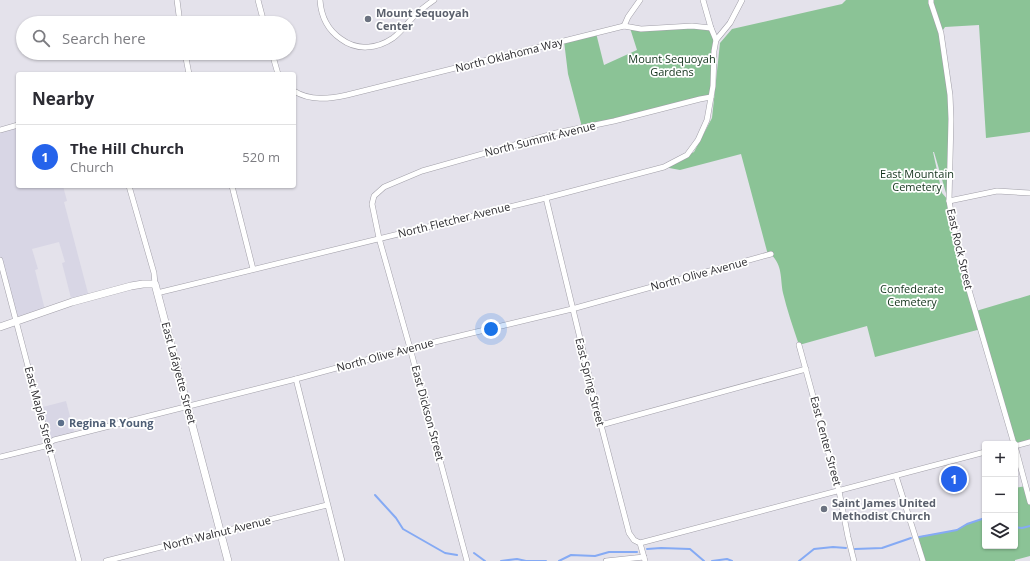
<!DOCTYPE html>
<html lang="en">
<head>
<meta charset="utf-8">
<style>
	:root { --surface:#fff; --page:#f2f2f3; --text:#2b2b33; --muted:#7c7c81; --line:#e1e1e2; --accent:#2563eb }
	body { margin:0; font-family:"Open Sans",sans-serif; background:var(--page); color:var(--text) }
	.controls { position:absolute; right:12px; bottom:12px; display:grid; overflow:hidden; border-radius:4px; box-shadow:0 1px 3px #0004 }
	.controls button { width:36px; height:36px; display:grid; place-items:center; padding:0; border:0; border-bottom:1px solid var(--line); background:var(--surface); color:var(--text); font:20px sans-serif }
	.you { position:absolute; left:491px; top:329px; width:14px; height:14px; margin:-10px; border:3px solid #fff; border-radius:50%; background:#1a73e8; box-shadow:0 0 0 6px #1a73e833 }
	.badge { display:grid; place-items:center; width:26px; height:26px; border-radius:50%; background:var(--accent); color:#fff; font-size:13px; font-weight:700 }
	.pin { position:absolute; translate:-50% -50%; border:2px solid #fff; box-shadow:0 1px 4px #0006 }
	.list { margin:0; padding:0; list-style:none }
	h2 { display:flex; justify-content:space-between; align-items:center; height:52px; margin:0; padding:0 16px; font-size:17px }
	h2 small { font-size:13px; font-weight:400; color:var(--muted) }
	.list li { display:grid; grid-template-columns:26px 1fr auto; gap:12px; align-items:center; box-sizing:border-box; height:64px; padding:0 16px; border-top:1px solid var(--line) }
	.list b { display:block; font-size:15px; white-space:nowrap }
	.list p { margin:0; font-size:13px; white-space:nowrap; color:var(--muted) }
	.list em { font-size:13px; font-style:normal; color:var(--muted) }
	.icon { flex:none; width:22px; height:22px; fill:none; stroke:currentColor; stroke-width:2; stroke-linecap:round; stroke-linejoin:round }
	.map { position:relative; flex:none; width:1030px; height:561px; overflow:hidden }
	.search { position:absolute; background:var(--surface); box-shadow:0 1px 3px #0004; left:16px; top:16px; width:280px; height:44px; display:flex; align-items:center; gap:10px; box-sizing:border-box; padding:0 14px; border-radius:22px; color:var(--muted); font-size:15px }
	.panel { position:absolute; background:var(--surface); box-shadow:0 1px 3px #0004; left:16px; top:72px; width:280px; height:116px; border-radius:4px }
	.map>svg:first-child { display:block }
	.built { fill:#d8d6e5 }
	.green { fill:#8bc396; fill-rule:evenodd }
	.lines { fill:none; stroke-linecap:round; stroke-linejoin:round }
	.stream { stroke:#85aaf4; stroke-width:2 }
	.minor-casing { stroke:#a19fa8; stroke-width:6 }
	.secondary-casing { stroke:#a19fa8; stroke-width:8 }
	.minor { stroke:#fff; stroke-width:5 }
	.secondary { stroke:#fff; stroke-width:7 }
	.worship-dot { fill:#6b7280; stroke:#fff; stroke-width:1.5 }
	.service-dot { fill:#5c6f8a; stroke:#fff; stroke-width:1.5 }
	.labels { text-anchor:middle; stroke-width:3.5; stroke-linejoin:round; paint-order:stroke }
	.worship-label { font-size:11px; font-weight:bold; fill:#5b616d; stroke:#fff; text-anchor:start }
	.street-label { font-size:11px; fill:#2d2c30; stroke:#fff }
	.park-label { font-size:11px; fill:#11321a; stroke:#fff }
	.service-label { font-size:11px; font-weight:bold; fill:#4e5e75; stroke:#fff; text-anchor:start }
</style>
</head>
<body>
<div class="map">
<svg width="1030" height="561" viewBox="0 0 1030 561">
	<rect width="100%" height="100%" fill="#e4e2eb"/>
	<!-- built -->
	<g class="built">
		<polygon points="18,125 18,186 63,186 67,201 64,202 89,297 72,302 62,263 65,262 59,242 32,249 38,269 35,270 45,310 16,321 0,260 0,130"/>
		<polygon points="66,401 75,435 49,444 39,408"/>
	</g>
	<!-- green -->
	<g class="green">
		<path d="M846,0h184v132l-44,6 -7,-113 -34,2 -4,6 9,62 -1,106 27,110 54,-16v147l-15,4 -34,-117 -106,28 -8,-31 -68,19c-6,-18 -12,-35 -16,-52 -3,-16 0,-26 -12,-39l-3,1 -27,-101 -61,16 -16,-3 30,-15 18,-34 8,-75 12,-14 110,-25zM933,152h1l14,48 -6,-7z"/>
		<polygon points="630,28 711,28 716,40 711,97 582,127 568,74 564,41 596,33 604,65 637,50"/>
		<polygon points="1026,486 1030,502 1030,556 1015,560 1015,561 923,561 916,537 957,530 967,524 985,518 985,546 1015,546 1015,488"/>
	</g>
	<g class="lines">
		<!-- stream -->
		<g class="stream">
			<polyline points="375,495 396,518 403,529 445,553 457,555"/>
			<polyline points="1015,527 1022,528 1030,526"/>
			<polyline points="919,537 957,530 967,524 985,518"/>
			<polyline points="647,549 661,548 690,549 704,561"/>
			<polyline points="855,549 882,548 911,538"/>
			<polyline points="474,553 485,561"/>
			<polyline points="501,561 517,559 526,561 546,561"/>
			<polyline points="559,561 571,555 595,556 609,552 637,552"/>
			<polyline points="712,561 727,559 732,561"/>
			<polyline points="799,561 814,549 833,547 846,548"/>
		</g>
		<defs>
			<g id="minor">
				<polyline points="177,0 180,23"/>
				<polyline points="258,0 264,23"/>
				<path d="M320,0c1,16 8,30 21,39 16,12 36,10 52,-1 9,-7 16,-17 24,-25 5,-4 11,-9 17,-13"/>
				<polyline points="703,0 711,28 716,40"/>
				<polyline points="931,0 931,3 941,33 950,95 951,119 949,201 956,238 969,290 1014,444"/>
				<polyline points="624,26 628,17 640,0"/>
				<polyline points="185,53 189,74"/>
				<polyline points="272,53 278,74"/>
				<path d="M294,91c16,10 35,8 53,4l277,-69 17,3 51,-3 19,2"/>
				<polyline points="0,130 18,125"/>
				<polyline points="129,186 154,273 155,284"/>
				<polyline points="232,186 253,269"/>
				<polyline points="546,198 601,425 629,533 634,540 640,543 645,561"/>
				<polyline points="949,201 997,191 1030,193"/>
				<polyline points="0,260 79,561"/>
				<polyline points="157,293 546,198 664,167 687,155 698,140 707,120 713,86 714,51 716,40 730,23 742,0"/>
				<polyline points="799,345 839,491 848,537 854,561"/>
				<polyline points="296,379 342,561"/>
				<polyline points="601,425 806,369"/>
				<polyline points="1015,446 1030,502"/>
				<polyline points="1015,446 1030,442"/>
				<polyline points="0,457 45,446 54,440 296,379 410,348 572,309 771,254"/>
				<polyline points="896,476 923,561"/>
				<polyline points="640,543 985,452"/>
				<polyline points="106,561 327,505"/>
				<polyline points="467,561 410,348 379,238 372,204 374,196 384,187 422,171 556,133 614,121 700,99 711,97"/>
				<polyline points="606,561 644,557"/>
			</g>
			<polyline id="secondary" points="0,327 72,302 131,286 143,284 155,284 228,561"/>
		</defs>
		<!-- minor casing -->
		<use href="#minor" class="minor-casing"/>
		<!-- secondary casing -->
		<use href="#secondary" class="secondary-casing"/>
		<!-- minor -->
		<use href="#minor" class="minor"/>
		<!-- secondary -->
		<use href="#secondary" class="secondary"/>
	</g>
	<!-- markers -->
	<g class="worship-dot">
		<circle cx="368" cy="19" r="4"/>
		<circle cx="824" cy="509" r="4"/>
	</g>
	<circle class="service-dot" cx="61" cy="423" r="4"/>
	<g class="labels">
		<!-- worship labels -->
		<g class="worship-label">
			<text x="376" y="17">Mount Sequoyah<tspan x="376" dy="13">Center</tspan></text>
			<text x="832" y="507">Saint James United<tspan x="832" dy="13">Methodist Church</tspan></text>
		</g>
		<!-- street labels -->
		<g class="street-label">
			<text transform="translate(509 55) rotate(-14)" y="4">North Oklahoma Way</text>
			<text transform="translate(540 139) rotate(-14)" y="4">North Summit Avenue</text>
			<text transform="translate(454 220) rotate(-14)" y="4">North Fletcher Avenue</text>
			<text transform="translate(960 249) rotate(77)" y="4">East Rock Street</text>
			<text transform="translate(699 274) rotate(-15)" y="4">North Olive Avenue</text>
			<text transform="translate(385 355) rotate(-15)" y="4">North Olive Avenue</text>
			<text transform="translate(179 373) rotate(75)" y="4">East Lafayette Street</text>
			<text transform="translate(590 382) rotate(76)" y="4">East Spring Street</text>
			<text transform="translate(40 410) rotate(75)" y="4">East Maple Street</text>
			<text transform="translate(428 413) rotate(75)" y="4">East Dickson Street</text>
			<text transform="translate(826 441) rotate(75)" y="4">East Center Street</text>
			<text transform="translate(217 533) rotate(-14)" y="4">North Walnut Avenue</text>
		</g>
		<!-- park labels -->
		<g class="park-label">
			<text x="672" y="63">Mount Sequoyah<tspan x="672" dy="13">Gardens</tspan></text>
			<text x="917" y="178">East Mountain<tspan x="917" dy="13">Cemetery</tspan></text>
			<text x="912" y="293">Confederate<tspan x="912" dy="13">Cemetery</tspan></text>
		</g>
		<!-- service labels -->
		<g class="service-label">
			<text x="69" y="427">Regina R Young</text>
		</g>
	</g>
</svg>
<div class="controls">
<button>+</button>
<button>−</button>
<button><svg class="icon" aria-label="layers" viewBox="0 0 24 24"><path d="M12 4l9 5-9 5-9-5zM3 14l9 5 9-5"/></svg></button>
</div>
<div class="you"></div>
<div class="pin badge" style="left:954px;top:479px">1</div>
<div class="search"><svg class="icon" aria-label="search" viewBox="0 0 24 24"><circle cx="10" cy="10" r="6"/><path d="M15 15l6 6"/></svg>Search here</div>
<section class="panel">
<h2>Nearby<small></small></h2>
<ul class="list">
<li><span class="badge">1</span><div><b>The Hill Church</b><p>Church</p></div><em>520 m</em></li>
</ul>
</section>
</div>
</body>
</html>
